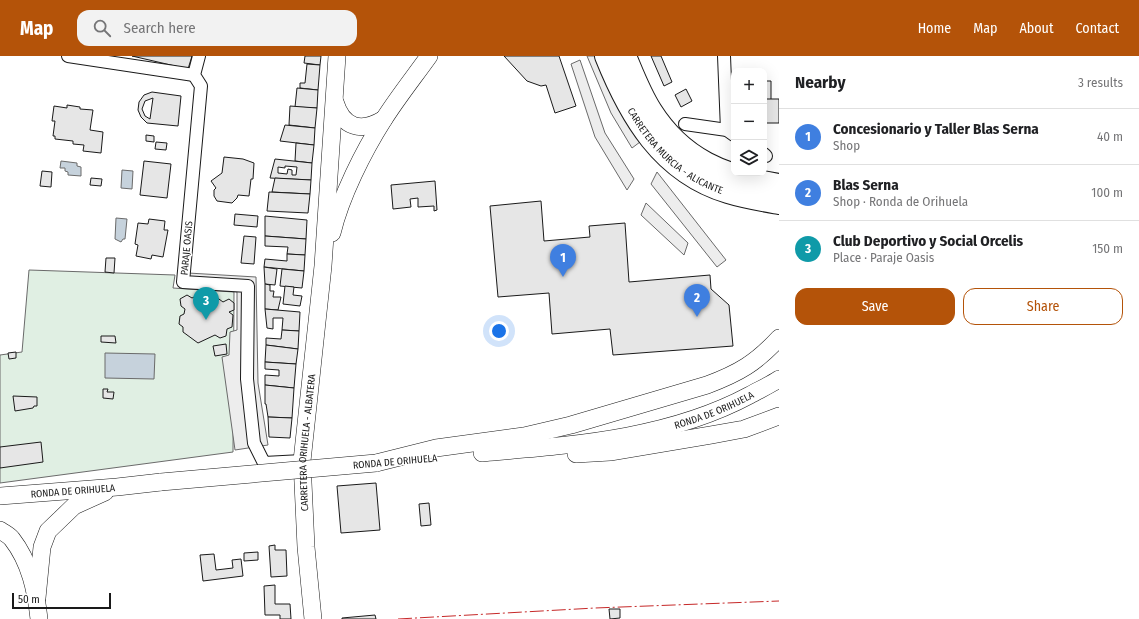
<!DOCTYPE html>
<html lang="en">
<head>
<meta charset="utf-8">
<style>
	:root { --surface:#fff; --page:#f2f2f2; --text:#202124; --muted:#757577; --line:#e0e0e0; --accent:#b45309 }
	body { margin:0; font-family:"Fira Sans Condensed",sans-serif; background:var(--page); color:var(--text) }
	.controls { position:absolute; right:12px; top:12px; display:grid; overflow:hidden; border-radius:8px; box-shadow:0 4px 16px #0002 }
	.controls button { width:36px; height:36px; display:grid; place-items:center; padding:0; border:0; border-bottom:1px solid var(--line); background:var(--surface); color:var(--text); font:20px sans-serif }
	.scale { position:absolute; left:12px; bottom:10px; width:99px; box-sizing:border-box; padding-left:4px; border:2px solid #1a1a1a; border-top:0; font-size:11px; line-height:14px; white-space:nowrap; color:#1a1a1a; -webkit-text-stroke:3px #fff; paint-order:stroke }
	.you { position:absolute; left:499px; top:275px; width:14px; height:14px; margin:-10px; border:3px solid #fff; border-radius:50%; background:#1a73e8; box-shadow:0 0 0 6px #1a73e833 }
	.badge { display:grid; place-items:center; width:26px; height:26px; border-radius:50%; background:var(--accent); color:#fff; font-size:13px; font-weight:700 }
	.pin { position:absolute; translate:-50% -33px; filter:drop-shadow(0 1px 2px #0008) }
	.pin::after { content:''; position:absolute; top:21px; width:14px; height:12px; background:inherit; clip-path:polygon(0 0,100% 0,50% 100%) }
	.list { margin:0; padding:0; list-style:none }
	h2 { display:flex; justify-content:space-between; align-items:center; height:52px; margin:0; padding:0 16px; font-size:17px }
	h2 small { font-size:13px; font-weight:400; color:var(--muted) }
	.list li { display:grid; grid-template-columns:26px 1fr auto; gap:12px; align-items:center; box-sizing:border-box; height:56px; padding:0 16px; border-top:1px solid var(--line) }
	.list b { display:block; font-size:15px; white-space:nowrap }
	.list p { margin:0; font-size:13px; white-space:nowrap; color:var(--muted) }
	.list em { font-size:13px; font-style:normal; color:var(--muted) }
	.actions { display:flex; gap:8px; padding:12px 16px }
	.actions a { flex:1; padding:9px 0; border:1px solid var(--accent); border-radius:12px; text-align:center; font-size:14px; color:var(--accent) }
	.actions .main { background:var(--accent); color:#fff }
	.icon { flex:none; width:22px; height:22px; fill:none; stroke:currentColor; stroke-width:2; stroke-linecap:round; stroke-linejoin:round }
	.map { position:relative; flex:none; width:779px; height:563px; overflow:hidden }
	header { display:flex; align-items:center; gap:24px; box-sizing:border-box; height:56px; padding:0 20px; background:var(--accent); color:#fff }
	header strong { font-size:19px }
	nav { display:flex; gap:22px; margin-inline-start:auto; font-size:14px }
	.search { width:280px; height:36px; background:var(--page); display:flex; align-items:center; gap:10px; box-sizing:border-box; padding:0 14px; border-radius:12px; color:var(--muted); font-size:15px }
	main { display:flex }
	aside { flex:1; background:var(--surface) }
	.map>svg:first-child { display:block }
	.green { fill:#e0efe3; stroke:#6a6a6a }
	.parking { fill:#ededed; stroke:#6a6a6a }
	.water { fill:#c6d2dc; stroke:#6a6a6a }
	.building { fill:#e6e6e6; stroke:#1a1a1a; fill-rule:evenodd }
	.lines { fill:none; stroke-linecap:round; stroke-linejoin:round }
	.street-casing { stroke:#1a1a1a; stroke-width:14 }
	.secondary-casing { stroke:#1a1a1a; stroke-width:18 }
	.highway-casing { stroke:#1a1a1a; stroke-width:24 }
	.street { stroke:#fff; stroke-width:12 }
	.secondary { stroke:#fff; stroke-width:17 }
	.highway { stroke:#fff; stroke-width:22 }
	.secondary-bridge-casing { stroke:#1a1a1a; stroke-width:18; stroke-linecap:butt }
	.secondary-bridge { stroke:#fff; stroke-width:17 }
	.power { stroke:#c62828; stroke-width:1; stroke-dasharray:14 3 2 3; stroke-linecap:butt }
	.labels { text-anchor:middle; stroke-width:3; stroke-linejoin:round; paint-order:stroke }
	.street-label { font-size:10px; fill:#1a1a1a; stroke:#fff }
</style>
</head>
<body>
<header>
<strong>Map</strong>
<div class="search"><svg class="icon" aria-label="search" viewBox="0 0 24 24"><circle cx="10" cy="10" r="6"/><path d="M15 15l6 6"/></svg>Search here</div>
<nav><a>Home</a><a>Map</a><a>About</a><a>Contact</a></nav>
</header>
<main>
<div class="map">
<svg width="779" height="563" viewBox="0 0 779 563">
	<rect width="100%" height="100%" fill="#fff"/>
	<!-- green -->
	<polygon class="green" points="29,214 175,219 173,232 234,236 233,396 0,427 0,299 22,296"/>
	<!-- parking -->
	<g class="parking">
		<polygon points="587,0 597,0 640,86 632,92 611,57"/>
		<polygon points="580,4 605,77 634,123 627,134 595,81 571,8"/>
		<polygon points="657,116 726,204 717,211 651,128"/>
		<polygon points="646,147 688,187 684,199 641,159"/>
		<polygon points="188,217 256,221 258,327 268,389 235,394 222,301 229,299 230,276 237,274 237,236 188,231"/>
	</g>
	<!-- water -->
	<g class="water">
		<polygon points="61,105 77,107 77,110 81,111 81,120 68,119 68,116 65,115 65,112 60,112"/>
		<polygon points="122,114 133,115 132,133 121,132"/>
		<polygon points="116,162 127,163 125,183 123,183 121,186 115,183"/>
		<polygon points="105,297 155,298 154,323 105,322"/>
	</g>
	<!-- building -->
	<g class="building">
		<polygon points="132,0 192,0 188,13"/>
		<polygon points="305,0 321,0 320,9 304,7"/>
		<polygon points="504,0 559,0 576,50 555,57 546,29 541,30 527,25"/>
		<polygon points="651,0 661,0 672,26 664,30"/>
		<polygon points="307,8 320,9 318,34 300,32 300,27 305,27"/>
		<polygon points="764,25 771,25 771,44 764,43"/>
		<polygon points="297,32 318,34 317,52 295,51"/>
		<polygon points="686,33 692,45 681,51 675,39"/>
		<path d="M152,36l29,4 -3,30 -31,-3 -6,-6 -3,-7 1,-8 5,-7zM153,42l-3,21 -5,-3 -3,-7 3,-8z"/>
		<rect x="764" y="43" width="15" height="24"/>
		<polygon points="67,49 80,51 80,53 93,54 90,74 103,76 101,97 83,95 84,89 73,88 73,85 55,83 55,80 53,80 55,65 52,65 54,50 67,52"/>
		<polygon points="290,50 317,52 315,72 289,69"/>
		<polygon points="285,69 315,72 314,89 280,85"/>
		<polygon points="146,79 154,80 154,86 146,85"/>
		<polygon points="156,86 167,87 166,94 155,93"/>
		<polygon points="296,87 314,89 312,107 295,105"/>
		<polygon points="224,101 243,103 254,107 253,123 251,123 249,140 238,139 237,142 232,147 217,145 214,140 214,134 216,132 211,125 222,117"/>
		<path d="M275,103l37,4 -1,17 -41,-2zM285,110l12,1 -1,8h-4v-5l-4,-1 -1,5 -9,-1v-6l7,1z"/>
		<polygon points="144,105 171,108 167,142 140,139"/>
		<polygon points="42,115 52,116 51,131 40,130"/>
		<polygon points="91,122 102,123 101,130 90,129"/>
		<polygon points="275,122 311,124 310,138 272,136"/>
		<polygon points="435,125 437,154 434,155 434,150 418,151 418,142 410,143 411,151 393,153 391,129"/>
		<polygon points="269,136 310,138 308,157 267,155"/>
		<polygon points="541,145 544,185 590,181 589,170 625,167 629,226 710,219 711,233 729,249 733,290 613,299 610,273 552,278 549,237 498,241 490,150"/>
		<polygon points="235,158 258,160 257,171 234,169"/>
		<polygon points="265,160 307,164 306,183 265,180"/>
		<polygon points="149,163 165,165 164,174 168,174 163,201 152,199 151,203 136,200 138,189 135,188 138,167 148,168"/>
		<polygon points="244,180 256,181 254,208 241,207"/>
		<polygon points="265,180 306,183 305,199 287,198 288,191 265,190"/>
		<polygon points="287,198 305,199 304,215 264,211 265,203 287,205"/>
		<polygon points="106,202 115,202 114,217 105,216"/>
		<polygon points="264,211 277,213 275,229 265,228"/>
		<polygon points="282,213 304,215 302,232 280,230"/>
		<polygon points="265,228 270,229 270,235 274,235 273,241 281,241 278,254 265,253"/>
		<polygon points="285,230 294,231 293,239 302,240 300,250 283,248"/>
		<polygon points="208,235 223,246 229,243 234,247 234,254 229,256 233,259 232,271 227,273 226,280 220,282 215,279 198,287 183,276 183,271 179,268 180,260 184,258 185,253 181,250 180,243 187,239 192,242"/>
		<polygon points="265,253 300,256 299,275 282,274 283,262 273,262 273,273 267,272"/>
		<polygon points="282,274 299,275 298,293 266,289 266,282 281,283"/>
		<polygon points="101,280 115,280 116,287 101,286"/>
		<polygon points="226,288 227,298 215,300 213,290"/>
		<polygon points="266,289 298,293 296,308 265,306"/>
		<polygon points="16,296 16,302 9,303 8,297"/>
		<polygon points="265,306 296,308 294,332 265,329 265,319 279,320 279,314 265,313"/>
		<polygon points="265,329 294,332 292,362 268,361 266,348 265,348"/>
		<polygon points="103,333 108,333 107,336 114,336 113,343 103,342"/>
		<polygon points="13,340 37,341 37,350 34,350 33,352 15,355"/>
		<polygon points="268,361 292,362 290,382 269,381"/>
		<polygon points="41,386 43,406 0,412 0,391"/>
		<polygon points="376,427 380,474 341,477 337,430"/>
		<polygon points="429,447 431,469 421,470 419,448"/>
		<polygon points="275,489 275,494 286,494 287,520 271,521 269,490"/>
		<polygon points="258,496 258,504 244,505 244,497"/>
		<polygon points="214,498 216,514 233,512 232,504 241,503 243,520 203,525 200,499"/>
		<polygon points="275,529 275,548 290,548 291,563 280,563 280,559 265,559 264,530"/>
		<polygon points="609,553 620,553 620,562 610,563"/>
		<polygon points="375,559 376,563 342,563 342,562"/>
	</g>
	<g class="lines">
		<defs>
			<g id="street">
				<polyline points="68,0 194,19"/>
				<polyline points="199,0 194,19 201,30 183,226 248,230 247,323 254,387 264,407 302,405"/>
				<polyline points="724,0 727,74"/>
				<polyline points="685,68 727,74 734,79"/>
				<polyline points="764,98 766,100"/>
			</g>
			<g id="secondary">
				<path d="M335,46c8,26 26,31 49,17"/>
				<path d="M332,177c9,-37 31,-81 52,-114 14,-22 30,-42 45,-63"/>
				<path id="s1" d="M482,397c90,-8 186,-14 268,-58 9,-5 20,-10 29,-16"/>
				<polyline points="576,398 610,396 711,379 744,373 779,360"/>
				<path d="M376,407l60,-15 88,-12 47,-11 136,-40c32,-12 49,-22 72,-47"/>
				<path id="s2" d="M0,440l117,-9 44,-5"/>
				<path d="M0,474c4,3 9,5 12,9 18,23 24,52 27,80"/>
				<polyline points="37,542 42,491 48,475 74,450 105,436"/>
				<path id="s3" d="M313,563l-7,-72 -4,-86 21,-195 14,-210"/>
			</g>
			<g id="highway">
				<path id="s4" d="M606,0c24,60 56,116 122,136 16,5 34,8 51,11"/>
				<path d="M625,0c8,19 15,38 26,55 31,49 74,66 128,74"/>
			</g>
		</defs>
		<!-- street casing -->
		<use href="#street" class="street-casing"/>
		<!-- secondary casing -->
		<use href="#secondary" class="secondary-casing"/>
		<!-- highway casing -->
		<use href="#highway" class="highway-casing"/>
		<!-- street -->
		<use href="#street" class="street"/>
		<!-- secondary -->
		<use href="#secondary" class="secondary"/>
		<!-- highway -->
		<use href="#highway" class="highway"/>
		<defs>
			<polyline id="secondary-bridge" points="161,426 376,407"/>
		</defs>
		<!-- secondary-bridge casing -->
		<use href="#secondary-bridge" class="secondary-bridge-casing"/>
		<!-- secondary-bridge -->
		<use href="#secondary-bridge" class="secondary-bridge"/>
		<!-- power -->
		<polyline class="power" points="398,563 595,552 779,545"/>
	</g>
	<g class="labels">
		<!-- street labels -->
		<g class="street-label">
			<text dy="4" stroke="none"><textPath href="#s4" startOffset="121">CARRETERA MURCIA - ALICANTE</textPath></text>
			<text transform="translate(186 192) rotate(-85)" y="4">PARAJE OASIS</text>
			<text dy="4" stroke="none"><textPath href="#s1" startOffset="237">RONDA DE ORIHUELA</textPath></text>
			<text dy="4" stroke="none"><textPath href="#s3" startOffset="177">CARRETERA ORIHUELA - ALBATERA</textPath></text>
			<text transform="translate(395 405) rotate(-5)" y="4">RONDA DE ORIHUELA</text>
			<text dy="4" stroke="none"><textPath href="#s2" startOffset="73">RONDA DE ORIHUELA</textPath></text>
		</g>
	</g>
</svg>
<div class="controls">
<button>+</button>
<button>−</button>
<button><svg class="icon" aria-label="layers" viewBox="0 0 24 24"><path d="M12 4l9 5-9 5-9-5zM3 14l9 5 9-5"/></svg></button>
</div>
<div class="scale">50 m</div>
<div class="you"></div>
<div class="pin badge" style="left:563px;top:221px;background:#3f7fe0">1</div>
<div class="pin badge" style="left:697px;top:261px;background:#3f7fe0">2</div>
<div class="pin badge" style="left:206px;top:264px;background:#0f9aa8">3</div>
</div>
<aside>
<h2>Nearby<small>3 results</small></h2>
<ul class="list">
<li><span class="badge" style="background:#3f7fe0">1</span><div><b>Concesionario y Taller Blas Serna</b><p>Shop</p></div><em>40 m</em></li>
<li><span class="badge" style="background:#3f7fe0">2</span><div><b>Blas Serna</b><p>Shop · Ronda de Orihuela</p></div><em>100 m</em></li>
<li><span class="badge" style="background:#0f9aa8">3</span><div><b>Club Deportivo y Social Orcelis</b><p>Place · Paraje Oasis</p></div><em>150 m</em></li>
</ul>
<div class="actions"><a class="main">Save</a><a>Share</a></div>
</aside>
</main>
</body>
</html>
